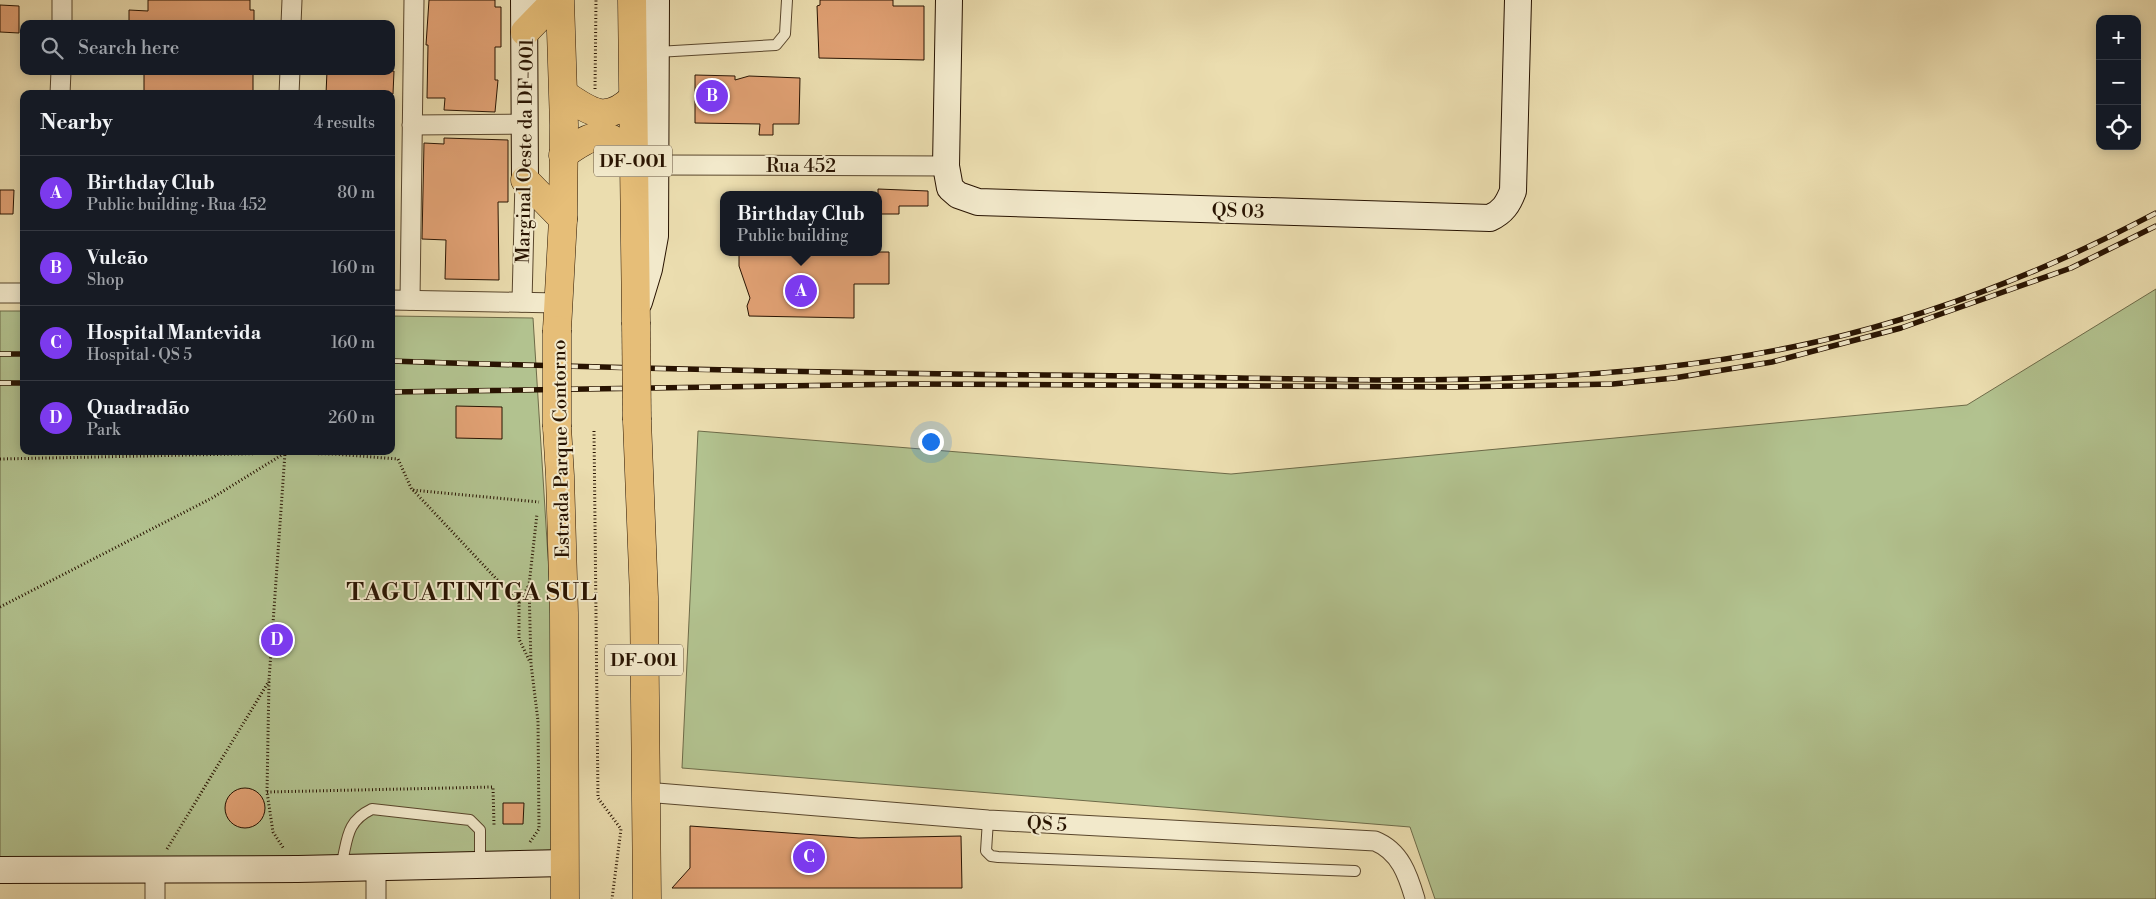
<!DOCTYPE html>
<html lang="en">
<head>
<meta charset="utf-8">
<style>
	:root { --surface:#171b24; --page:#242831; --text:#f1f3f6; --muted:#9ea1a6; --line:#363941; --accent:#7c3aed }
	body { margin:0; font-family:"Libre Bodoni",serif; background:var(--page); color:var(--text) }
	.controls { position:absolute; right:15px; top:15px; display:grid; overflow:hidden; border-radius:10px; box-shadow:0 2px 12px #0003 }
	.controls button { width:45px; height:45px; display:grid; place-items:center; padding:0; border:0; border-bottom:1px solid var(--line); background:var(--surface); color:var(--text); font:25px sans-serif }
	.you { position:absolute; left:930px; top:441px; width:18px; height:18px; margin:-12px; border:4px solid #fff; border-radius:50%; background:#1a73e8; box-shadow:0 0 0 8px #1a73e833 }
	.badge { display:grid; place-items:center; width:32px; height:32px; border-radius:50%; background:var(--accent); color:#fff; font-size:16px; font-weight:700 }
	.pin { position:absolute; translate:-50% -50%; border:2px solid #fff; box-shadow:0 1px 5px #0006 }
	.popup { position:absolute; left:720px; top:191px; width:162px; height:65px; box-sizing:border-box; display:grid; place-content:center; border-radius:10px; background:var(--surface); filter:drop-shadow(0 1px 4px #0005); font-size:16px; white-space:nowrap; color:var(--muted) }
	.popup b { font-size:19px; color:var(--text) }
	.popup::after { content:''; position:absolute; left:50%; top:100%; margin-left:-10px; border:10px solid transparent; border-top-color:var(--surface) }
	.list { margin:0; padding:0; list-style:none }
	h2 { display:flex; justify-content:space-between; align-items:center; height:65px; margin:0; padding:0 20px; font-size:21px }
	h2 small { font-size:16px; font-weight:400; color:var(--muted) }
	.list li { display:grid; grid-template-columns:32px 1fr auto; gap:15px; align-items:center; box-sizing:border-box; height:75px; padding:0 20px; border-top:1px solid var(--line) }
	.list b { display:block; font-size:19px; white-space:nowrap }
	.list p { margin:0; font-size:16px; white-space:nowrap; color:var(--muted) }
	.list em { font-size:16px; font-style:normal; color:var(--muted) }
	.icon { flex:none; width:28px; height:28px; fill:none; stroke:currentColor; stroke-width:2; stroke-linecap:round; stroke-linejoin:round }
	.map { position:relative; flex:none; width:2156px; height:899px; overflow:hidden }
	.search { position:absolute; background:var(--surface); box-shadow:0 2px 12px #0003; left:20px; top:20px; width:375px; height:55px; display:flex; align-items:center; gap:12px; box-sizing:border-box; padding:0 18px; border-radius:10px; color:var(--muted); font-size:19px }
	.panel { position:absolute; background:var(--surface); box-shadow:0 2px 12px #0003; left:20px; top:90px; width:375px; height:365px; border-radius:10px }
	.map>svg:first-child { display:block }
	.green { fill:#b2c28f; stroke:#6d6a48 }
	.building { fill:#e1a174; stroke:#281301 }
	.lines { fill:none; stroke-linecap:round; stroke-linejoin:round }
	.lane-casing { stroke:#59462c; stroke-width:12 }
	.street-casing { stroke:#59462c; stroke-width:21 }
	.secondary-casing { stroke:#281301; stroke-width:28 }
	.highway-casing { stroke:#281301; stroke-width:29 }
	.path { stroke:#281301; stroke-width:3; stroke-dasharray:1 2.5; stroke-linecap:butt }
	.lane { stroke:#f2e9cb; stroke-width:10 }
	.street { stroke:#f2e9cb; stroke-width:19 }
	.secondary { stroke:#f2e9cb; stroke-width:26 }
	.highway { stroke:#e6be78; stroke-width:28 }
	.rail-casing { stroke:#281301; stroke-width:5.5 }
	.rail { stroke:#f2e9cb; stroke-width:4; stroke-dasharray:11; stroke-linecap:butt }
	.highway-bridge-casing { stroke:#281301; stroke-width:29; stroke-linecap:butt }
	.highway-bridge { stroke:#e6be78; stroke-width:28 }
	.labels { text-anchor:middle; stroke-width:4; stroke-linejoin:round; paint-order:stroke }
	.shield { fill:#f2e9cb; stroke:#65533e; stroke-width:1 }
	.shield-label { font-size:18px; font-weight:bold; fill:#281301 }
	.street-label { font-size:19px; fill:#281301; stroke:#f2e9cb }
	.district-label { font-size:24px; font-weight:bold; letter-spacing:1px; fill:#281301; stroke:#f2e9cb }
</style>
</head>
<body>
<div class="map">
<svg width="2156" height="899" viewBox="0 0 2156 899">
	<rect width="100%" height="100%" fill="#ebddaf"/>
	<filter id="stains"><feTurbulence type="fractalNoise" baseFrequency=".004" numOctaves="4"/><feColorMatrix values="0 0 0 0 .2 0 0 0 0 .09 0 0 0 0 .02 0 0 0 .5 -.17"/></filter>
	<radialGradient id="worn" r=".72"><stop offset=".6" stop-color="#630" stop-opacity="0"/><stop offset="1" stop-color="#630" stop-opacity=".3"/></radialGradient>
	<!-- green -->
	<g class="green">
		<polygon points="2156,289 2156,899 1435,899 1410,827 682,768 698,431 1231,474 1967,405"/>
		<polygon points="0,311 24,311 24,451 391,451 391,316 533,318 565,828 565,863 0,866"/>
	</g>
	<!-- building -->
	<g class="building">
		<polygon points="148,0 250,0 250,10 254,10 254,24 129,24 129,10 148,11"/>
		<polygon points="429,0 495,0 495,7 501,7 501,47 495,47 495,80 498,80 495,112 444,110 445,98 427,98 428,45 426,45"/>
		<polygon points="820,0 893,0 893,6 924,6 924,60 819,58 817,6 820,5"/>
		<polygon points="0,5 19,6 19,33 0,32"/>
		<rect x="144" y="71" width="109" height="23"/>
		<polygon points="327,71 394,71 393,94 326,94"/>
		<polygon points="695,75 735,76 735,80 749,76 800,78 799,124 773,124 773,135 759,135 760,124 695,123"/>
		<polygon points="444,138 508,140 508,202 498,202 499,280 445,279 446,240 422,239 424,143 444,144"/>
		<polygon points="878,189 928,191 928,206 899,206 899,214 878,214"/>
		<polygon points="0,190 14,190 13,214 0,214"/>
		<polygon points="739,252 889,252 889,284 854,284 854,318 749,316 747,306 750,298 739,266"/>
		<polygon points="456,406 502,407 502,439 456,438"/>
		<circle cx="245" cy="808" r="20"/>
		<polygon points="503,803 524,803 523,824 503,824"/>
		<polygon points="690,826 859,838 961,836 962,888 672,888 690,868"/>
	</g>
	<g class="lines">
		<defs>
			<g id="lane">
				<polyline points="657,52 776,45 785,34 787,0"/>
				<polyline points="988,820 986,851 991,856 998,857 1355,871"/>
				<path d="M341,866c7,-26 4,-44 31,-57l98,11 10,10v34"/>
			</g>
			<g id="street">
				<polyline points="62,24 62,0"/>
				<polyline points="291,24 292,0"/>
				<polyline points="60,94 61,71"/>
				<polyline points="289,94 290,71"/>
				<polyline points="412,125 526,124"/>
				<polyline points="655,165 946,166"/>
				<polyline points="0,293 24,293"/>
				<polyline points="391,300 558,303"/>
				<polyline points="410,300 414,0"/>
				<polyline points="522,302 525,180"/>
				<path d="M645,792l343,28 387,21c25,10 33,34 40,58"/>
				<polyline points="376,867 376,899"/>
				<polyline points="155,869 155,899"/>
			</g>
			<g id="secondary">
				<polyline points="524,0 525,180"/>
				<path d="M949,0l-3,166 4,22 8,7 20,7 512,16c13,-6 18,-14 23,-27l5,-191"/>
				<polyline points="639,302 649,269 655,236 656,0"/>
				<polyline points="0,870 298,869 565,863"/>
			</g>
			<g id="highway">
				<polyline points="632,0 636,322"/>
				<polyline points="525,32 556,0"/>
				<path d="M564,94c26,18 42,30 68,5"/>
				<path d="M563,155c32,-23 44,-29 70,4"/>
				<polyline points="525,180 563,219"/>
				<polyline points="557,330 563,219 564,125 560,0"/>
				<polyline points="637,420 644,597 647,899"/>
				<polyline points="557,427 560,476 564,613 565,899"/>
			</g>
		</defs>
		<!-- lane casing -->
		<use href="#lane" class="lane-casing"/>
		<!-- street casing -->
		<use href="#street" class="street-casing"/>
		<!-- secondary casing -->
		<use href="#secondary" class="secondary-casing"/>
		<!-- highway casing -->
		<use href="#highway" class="highway-casing"/>
		<!-- path -->
		<g class="path">
			<polyline points="595,89 596,0"/>
			<polyline points="594,431 598,798 621,829 612,899"/>
			<polyline points="0,459 285,453 269,680 267,792 273,832 284,849"/>
			<polyline points="413,490 519,603 519,639 530,662"/>
			<polyline points="519,603 529,585"/>
			<polyline points="0,607 212,498 285,453 334,454 398,459 412,490 539,502"/>
			<polyline points="267,792 493,787 494,825"/>
			<polyline points="530,842 539,829 538,721 531,664 529,585 537,514"/>
			<polyline points="167,849 269,681"/>
		</g>
		<!-- lane -->
		<use href="#lane" class="lane"/>
		<!-- street -->
		<use href="#street" class="street"/>
		<!-- secondary -->
		<use href="#secondary" class="secondary"/>
		<!-- highway -->
		<use href="#highway" class="highway"/>
		<defs>
			<g id="rail">
				<polyline points="0,354 24,354"/>
				<path d="M391,361c246,8 492,13 738,15 230,3 466,17 691,-35 118,-27 230,-72 336,-128"/>
				<polyline points="0,383 24,383"/>
				<polyline points="391,392 910,384 1455,387 1613,384 1674,378 1772,362 1901,328 2071,268 2156,226"/>
			</g>
		</defs>
		<!-- rail casing -->
		<use href="#rail" class="rail-casing"/>
		<!-- rail -->
		<use href="#rail" class="rail"/>
		<defs>
			<g id="highway-bridge">
				<polyline points="636,322 637,420"/>
				<polyline points="557,427 557,330"/>
			</g>
		</defs>
		<!-- highway-bridge casing -->
		<use href="#highway-bridge" class="highway-bridge-casing"/>
		<!-- highway-bridge -->
		<use href="#highway-bridge" class="highway-bridge"/>
	</g>
	<g class="labels">
		<!-- shield labels -->
		<g class="shield">
			<rect x="594" y="145.5" width="78" height="31" rx="4"/>
			<rect x="605" y="644.5" width="78" height="31" rx="4"/>
		</g>
		<g class="shield-label">
			<text x="633" y="167">DF-001</text>
			<text x="644" y="666">DF-001</text>
		</g>
		<!-- street labels -->
		<g class="street-label">
			<text transform="translate(524 151) rotate(-89)" y="7">Marginal Oeste da DF-001</text>
			<text x="801" y="172">Rua 452</text>
			<text transform="translate(1238 210) rotate(2)" y="7">QS 03</text>
			<text transform="translate(560 449) rotate(-91)" y="7">Estrada Parque Contorno</text>
			<text transform="translate(1047 823) rotate(3)" y="7">QS 5</text>
		</g>
		<!-- district labels -->
		<g class="district-label">
			<text x="472" y="600">TAGUATINTGA SUL</text>
		</g>
	</g>
	<rect width="100%" height="100%" filter="url(#stains)"/>
	<rect width="100%" height="100%" fill="url(#worn)"/>
</svg>
<div class="controls">
<button>+</button>
<button>−</button>
<button><svg class="icon" aria-label="locate" viewBox="0 0 24 24"><circle cx="12" cy="12" r="6"/><path d="M12 2v4M12 18v4M2 12h4M18 12h4"/></svg></button>
</div>
<div class="you"></div>
<div class="pin badge" style="left:801px;top:291px">A</div>
<div class="popup"><b>Birthday Club</b>Public building</div>
<div class="pin badge" style="left:712px;top:96px">B</div>
<div class="pin badge" style="left:809px;top:857px">C</div>
<div class="pin badge" style="left:277px;top:640px">D</div>
<div class="search"><svg class="icon" aria-label="search" viewBox="0 0 24 24"><circle cx="10" cy="10" r="6"/><path d="M15 15l6 6"/></svg>Search here</div>
<section class="panel">
<h2>Nearby<small>4 results</small></h2>
<ul class="list">
<li><span class="badge">A</span><div><b>Birthday Club</b><p>Public building · Rua 452</p></div><em>80 m</em></li>
<li><span class="badge">B</span><div><b>Vulcão</b><p>Shop</p></div><em>160 m</em></li>
<li><span class="badge">C</span><div><b>Hospital Mantevida</b><p>Hospital · QS 5</p></div><em>160 m</em></li>
<li><span class="badge">D</span><div><b>Quadradão</b><p>Park</p></div><em>260 m</em></li>
</ul>
</section>
</div>
</body>
</html>
